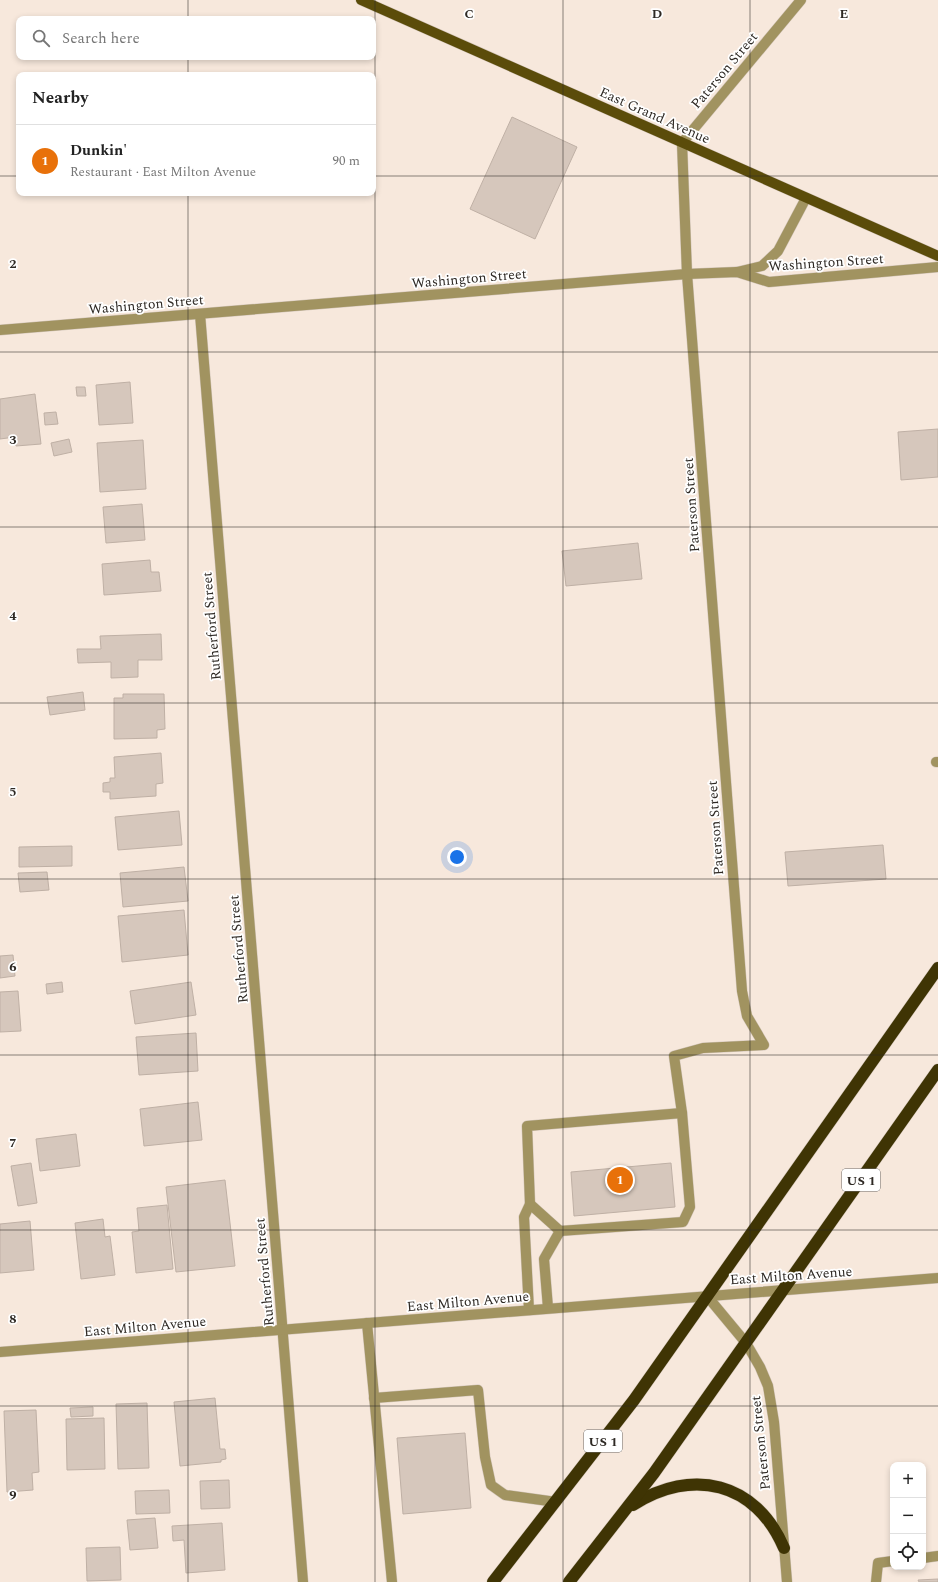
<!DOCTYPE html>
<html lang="en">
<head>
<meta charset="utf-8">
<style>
	:root { --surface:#fff; --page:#f2f2f2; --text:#222; --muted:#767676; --line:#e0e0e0; --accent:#398079 }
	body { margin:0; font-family:Spectral,serif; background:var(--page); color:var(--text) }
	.controls { position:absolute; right:12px; bottom:12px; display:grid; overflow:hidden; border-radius:8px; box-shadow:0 2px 6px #0003 }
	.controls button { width:36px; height:36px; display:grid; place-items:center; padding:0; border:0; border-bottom:1px solid var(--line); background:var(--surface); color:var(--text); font:20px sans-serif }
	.you { position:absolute; left:457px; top:857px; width:14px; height:14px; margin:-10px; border:3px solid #fff; border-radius:50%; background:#1a73e8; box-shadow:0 0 0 6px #1a73e833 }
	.badge { display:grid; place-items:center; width:26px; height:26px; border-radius:50%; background:var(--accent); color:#fff; font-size:13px; font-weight:700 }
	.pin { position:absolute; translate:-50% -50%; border:2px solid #fff; box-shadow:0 1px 4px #0006 }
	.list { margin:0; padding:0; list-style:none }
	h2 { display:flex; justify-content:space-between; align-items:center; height:52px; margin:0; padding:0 16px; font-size:17px }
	h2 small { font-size:13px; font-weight:400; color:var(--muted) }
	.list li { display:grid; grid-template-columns:26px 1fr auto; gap:12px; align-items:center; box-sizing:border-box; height:72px; padding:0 16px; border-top:1px solid var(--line) }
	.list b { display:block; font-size:15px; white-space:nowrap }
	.list p { margin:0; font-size:13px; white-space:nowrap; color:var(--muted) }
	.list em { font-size:13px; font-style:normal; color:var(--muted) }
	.icon { flex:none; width:22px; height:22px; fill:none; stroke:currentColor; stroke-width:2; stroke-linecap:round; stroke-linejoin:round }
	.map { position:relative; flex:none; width:938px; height:1582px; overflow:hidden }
	.search { position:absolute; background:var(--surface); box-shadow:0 2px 6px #0003; left:16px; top:16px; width:360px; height:44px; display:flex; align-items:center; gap:10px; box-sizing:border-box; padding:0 14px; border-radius:8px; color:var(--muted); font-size:15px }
	.panel { position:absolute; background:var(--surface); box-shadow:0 2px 6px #0003; left:16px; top:72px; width:360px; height:124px; border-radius:8px }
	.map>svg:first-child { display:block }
	.building { fill:#d6c7bc; stroke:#bfb0a5 }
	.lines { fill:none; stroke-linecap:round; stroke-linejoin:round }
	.minor-casing { stroke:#d3c6bb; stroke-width:11 }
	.major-casing { stroke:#d3c6bb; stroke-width:11 }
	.highway-casing { stroke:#d3c6bb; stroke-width:13 }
	.minor { stroke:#a19360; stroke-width:10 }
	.major { stroke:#5b4c0a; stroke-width:10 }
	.highway { stroke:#3f3404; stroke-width:12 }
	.grid { fill:none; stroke:#2e2924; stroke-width:1; stroke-opacity:0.55 }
	.labels { text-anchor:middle; stroke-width:3.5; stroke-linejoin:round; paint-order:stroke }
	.shield { fill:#fff; stroke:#6d6966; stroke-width:1 }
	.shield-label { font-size:13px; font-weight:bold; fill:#2e2924 }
	.street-label { font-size:14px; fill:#2e2924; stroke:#fff }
	.grid-label { font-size:13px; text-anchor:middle; font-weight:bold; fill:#2e2924; stroke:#fff; stroke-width:3.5; stroke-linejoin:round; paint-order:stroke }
</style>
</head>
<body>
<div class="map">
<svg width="938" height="1582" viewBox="0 0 938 1582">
	<rect width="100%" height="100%" fill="#f7e8dc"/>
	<!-- building -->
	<g class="building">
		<polygon points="512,117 577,147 535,239 470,209"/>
		<polygon points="130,382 133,423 99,425 96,385"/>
		<polygon points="76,387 85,387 86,396 77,396"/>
		<polygon points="35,394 41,444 16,446 15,437 0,439 0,399"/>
		<polygon points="56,412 58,424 45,425 44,413"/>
		<polygon points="938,429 938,477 901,480 898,432"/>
		<polygon points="69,439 72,452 54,456 51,443"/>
		<polygon points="143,440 146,489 100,492 97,443"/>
		<polygon points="142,504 145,540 106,543 103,507"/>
		<polygon points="638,543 642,579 566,586 562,551"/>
		<polygon points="150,560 151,572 159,572 161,591 104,595 102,564"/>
		<polygon points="161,634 162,660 138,660 138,677 111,678 111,662 78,663 77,649 101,649 100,636"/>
		<polygon points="83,692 85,710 50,715 47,697"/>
		<polygon points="123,694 164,694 165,729 157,730 157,738 114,739 114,698 123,698"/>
		<polygon points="161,753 163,783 156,784 156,796 110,799 110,792 103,792 103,783 110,782 110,778 115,778 114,757"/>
		<polygon points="179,811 182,845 118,850 115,817"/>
		<polygon points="883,845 886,879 788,886 785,852"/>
		<polygon points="72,846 72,866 19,867 19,847"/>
		<polygon points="184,867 188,901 123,907 120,873"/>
		<polygon points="47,872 49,890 20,892 18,873"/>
		<polygon points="184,910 188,955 122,962 118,916"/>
		<polygon points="13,955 15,976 0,978 0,956"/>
		<polygon points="62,982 63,992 47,994 46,984"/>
		<polygon points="191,982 196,1015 135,1024 130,991"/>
		<polygon points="18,991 21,1031 0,1032 0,992"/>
		<polygon points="196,1033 198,1071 139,1075 136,1037"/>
		<polygon points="198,1102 202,1140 144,1146 140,1109"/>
		<polygon points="76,1134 80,1166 40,1171 36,1139"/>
		<polygon points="31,1163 37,1203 18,1206 11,1166"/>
		<polygon points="671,1163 675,1207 574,1216 571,1172"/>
		<polygon points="225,1180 235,1266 176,1272 166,1187"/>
		<polygon points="167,1205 173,1269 136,1273 132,1232 139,1231 137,1208"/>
		<polygon points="103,1219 105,1237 110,1236 115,1275 81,1279 75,1223"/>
		<polygon points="30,1221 34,1270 0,1273 0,1224"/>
		<polygon points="215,1398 220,1449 225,1449 226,1459 221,1460 221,1462 180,1466 174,1402"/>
		<polygon points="147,1403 149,1468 118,1469 116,1404"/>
		<polygon points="93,1407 93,1416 71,1417 70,1408"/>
		<polygon points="36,1410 39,1472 32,1473 33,1490 7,1492 4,1411"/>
		<polygon points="104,1418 105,1469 67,1470 66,1419"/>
		<polygon points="465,1433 471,1508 403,1514 397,1438"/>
		<polygon points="229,1480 230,1508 201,1509 200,1481"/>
		<polygon points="169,1490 170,1513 136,1514 135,1491"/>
		<polygon points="155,1518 158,1548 130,1550 127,1520"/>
		<polygon points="222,1523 225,1570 186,1573 184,1540 173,1541 172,1526"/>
		<polygon points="120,1547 121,1580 87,1581 86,1548"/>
		<polygon points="938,1579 938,1582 919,1582 918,1580"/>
	</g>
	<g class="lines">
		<defs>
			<g id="minor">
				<polyline points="737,272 762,266 778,251 806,198"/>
				<polyline points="200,314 303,1582"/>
				<polyline points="0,330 687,274 737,272 769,282 938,267"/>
				<polyline points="936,762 938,762"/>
				<polyline points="530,1204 560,1231 683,1222 690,1207 682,1113"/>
				<polyline points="707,1296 746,1343 760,1367 768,1386 774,1422 787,1582"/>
				<polyline points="548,1308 544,1259 560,1231"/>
				<polyline points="529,1310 524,1217 530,1204 527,1126 682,1113 674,1056 703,1048 764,1045 747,1016 742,991 687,274 682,143 801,0"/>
				<polyline points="367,1323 392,1582"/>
				<polyline points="0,1352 938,1278"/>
				<polyline points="374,1398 478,1390 485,1457 491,1485 505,1495 556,1502"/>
				<polyline points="923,1558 938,1556"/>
				<polyline points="876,1582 878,1563 893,1561"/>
			</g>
			<polyline id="major" points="361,0 938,256"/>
			<g id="highway">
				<path d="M633,1505c59,-38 123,-23 151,43"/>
				<polyline points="493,1582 634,1400 938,968"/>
				<polyline points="569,1582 654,1473 938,1070"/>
			</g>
		</defs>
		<!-- minor casing -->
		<use href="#minor" class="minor-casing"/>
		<!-- major casing -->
		<use href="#major" class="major-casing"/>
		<!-- highway casing -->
		<use href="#highway" class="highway-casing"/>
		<!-- minor -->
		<use href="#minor" class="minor"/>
		<!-- major -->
		<use href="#major" class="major"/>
		<!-- highway -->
		<use href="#highway" class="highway"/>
	</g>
	<!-- grid -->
	<path class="grid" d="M188,0v19M375,0v1582M563,0v1582M750,0v1582M188,57v18M0,176h19M373,176h565M188,193v1389M0,352h938M0,527h938M0,703h938M0,879h938M0,1055h938M0,1230h938M0,1406h938"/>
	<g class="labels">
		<!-- shield labels -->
		<g class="shield">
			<rect x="842" y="1169" width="38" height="22" rx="3"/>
			<rect x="584" y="1430" width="38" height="22" rx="3"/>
		</g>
		<g class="shield-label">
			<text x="861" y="1185">US 1</text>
			<text x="603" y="1446">US 1</text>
		</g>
		<!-- street labels -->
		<g class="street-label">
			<text transform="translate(724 70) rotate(-50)" y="5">Paterson Street</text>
			<text transform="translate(655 115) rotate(24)" y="5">East Grand Avenue</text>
			<text transform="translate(826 262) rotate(-4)" y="5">Washington Street</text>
			<text transform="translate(469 278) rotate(-5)" y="5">Washington Street</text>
			<text transform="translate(146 304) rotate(-5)" y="5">Washington Street</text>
			<text transform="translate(691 505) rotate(-94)" y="5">Paterson Street</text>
			<text transform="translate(211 626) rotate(-95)" y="5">Rutherford Street</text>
			<text transform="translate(715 828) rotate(-94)" y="5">Paterson Street</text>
			<text transform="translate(238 949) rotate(-95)" y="5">Rutherford Street</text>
			<text transform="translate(264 1272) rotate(-95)" y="5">Rutherford Street</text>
			<text transform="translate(791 1275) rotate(-4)" y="5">East Milton Avenue</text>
			<text transform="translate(468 1301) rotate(-5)" y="5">East Milton Avenue</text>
			<text transform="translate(145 1326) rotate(-5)" y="5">East Milton Avenue</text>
			<text transform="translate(760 1443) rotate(-96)" y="5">Paterson Street</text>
		</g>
	</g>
	<g class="grid-label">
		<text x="469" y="18">C</text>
		<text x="657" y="18">D</text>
		<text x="844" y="18">E</text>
		<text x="13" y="268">2</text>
		<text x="13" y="444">3</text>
		<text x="13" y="620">4</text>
		<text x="13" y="796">5</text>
		<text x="13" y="971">6</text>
		<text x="13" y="1147">7</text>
		<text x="13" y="1323">8</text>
		<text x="13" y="1499">9</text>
	</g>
</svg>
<div class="controls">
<button>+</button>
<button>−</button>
<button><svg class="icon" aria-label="locate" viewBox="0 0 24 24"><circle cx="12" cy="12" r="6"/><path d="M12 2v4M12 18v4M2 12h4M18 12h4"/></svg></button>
</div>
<div class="you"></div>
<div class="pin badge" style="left:620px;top:1180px;background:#e8710a">1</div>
<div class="search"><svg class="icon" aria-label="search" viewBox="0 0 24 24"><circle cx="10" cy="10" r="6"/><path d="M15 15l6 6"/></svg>Search here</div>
<section class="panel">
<h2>Nearby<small></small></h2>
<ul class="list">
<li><span class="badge" style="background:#e8710a">1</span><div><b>Dunkin'</b><p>Restaurant · East Milton Avenue</p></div><em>90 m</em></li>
</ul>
</section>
</div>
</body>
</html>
